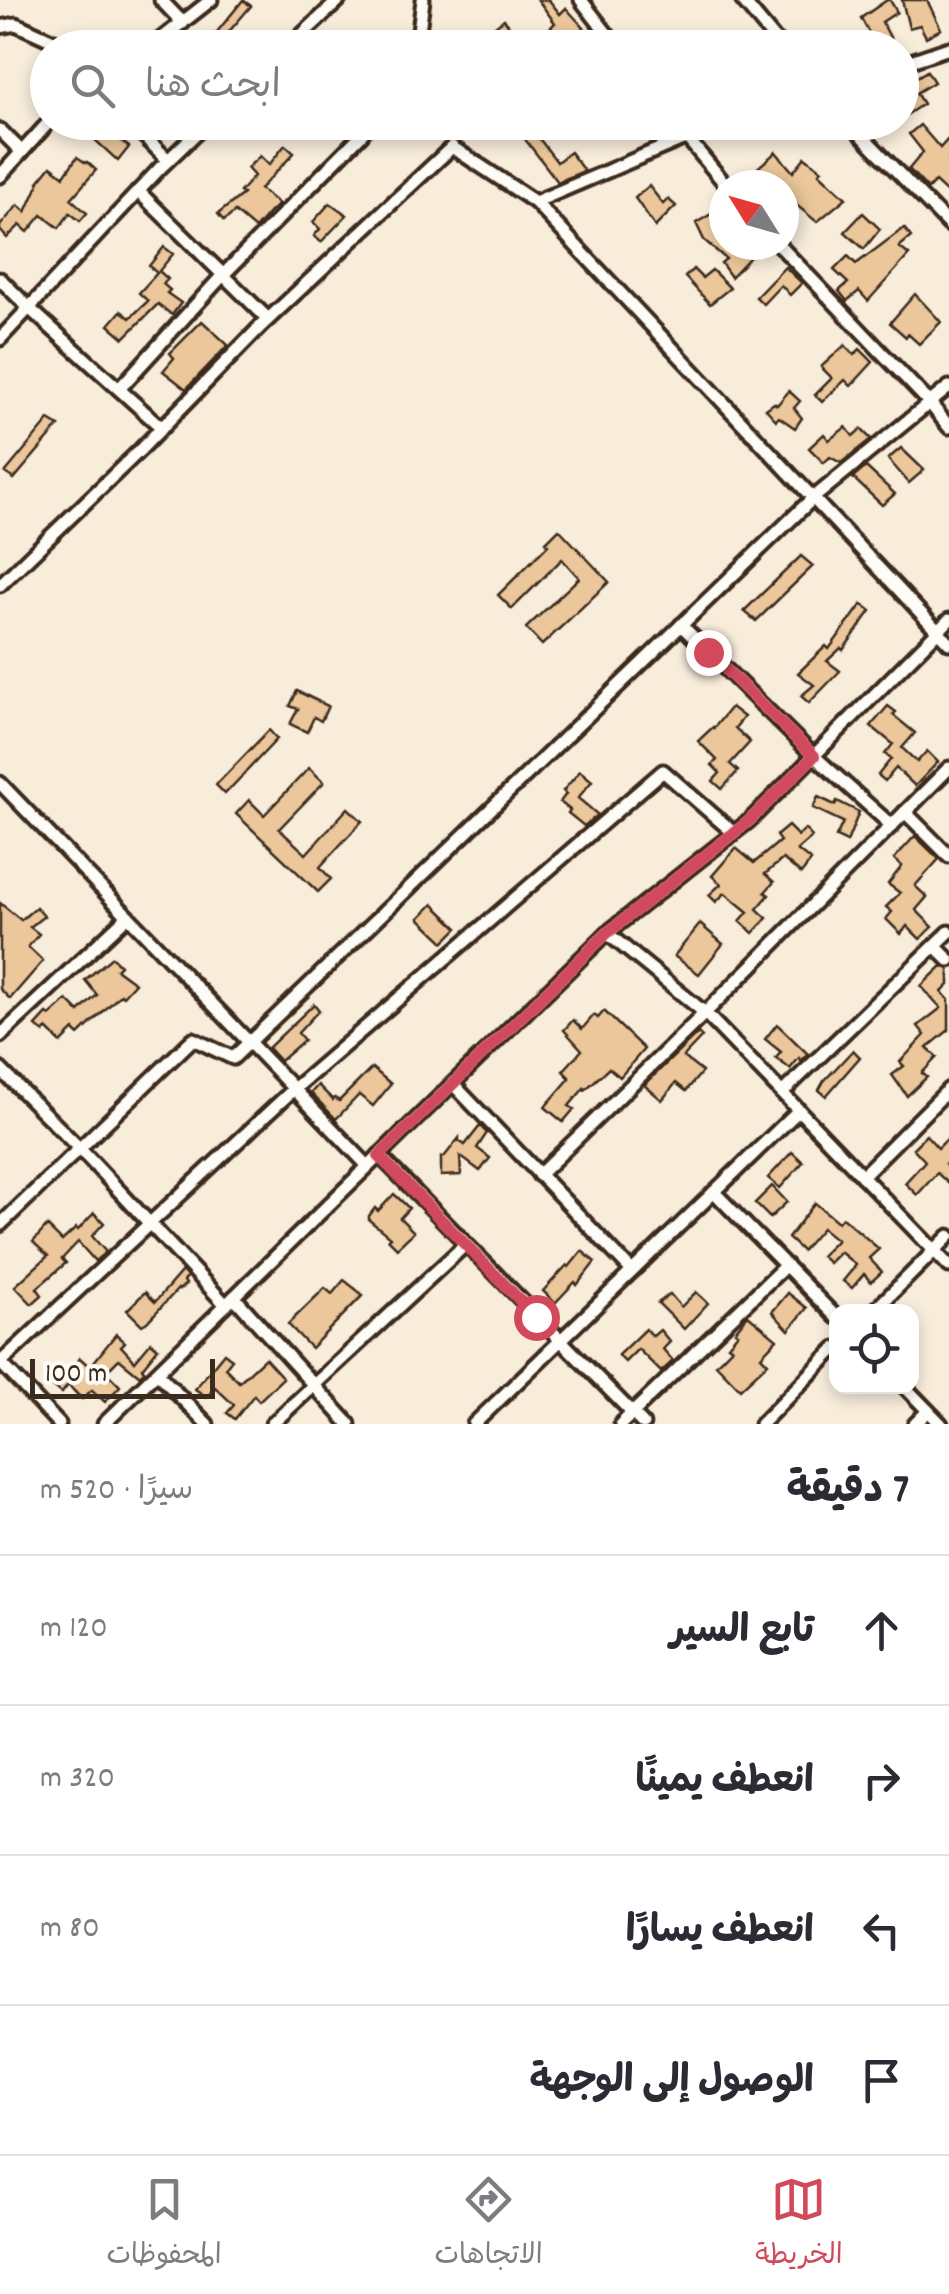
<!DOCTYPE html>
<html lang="ar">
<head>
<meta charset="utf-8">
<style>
	:root { --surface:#fff; --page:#f7f7f7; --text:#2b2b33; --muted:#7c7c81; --line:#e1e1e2; --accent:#d1495b }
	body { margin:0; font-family:Dekko,"Playpen Sans Arabic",sans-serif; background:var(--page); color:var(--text); direction:rtl }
	.controls { position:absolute; right:30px; bottom:30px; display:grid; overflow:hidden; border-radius:20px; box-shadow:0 5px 15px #0003 }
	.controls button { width:90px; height:90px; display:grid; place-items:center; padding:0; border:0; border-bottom:2px solid var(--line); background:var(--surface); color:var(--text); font:50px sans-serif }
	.compass { position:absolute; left:709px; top:170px; width:90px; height:90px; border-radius:50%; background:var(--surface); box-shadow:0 5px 15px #0003; rotate:307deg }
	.scale { position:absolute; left:30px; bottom:25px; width:185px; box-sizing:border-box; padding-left:10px; border:5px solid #3b2a1e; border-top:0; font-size:28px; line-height:35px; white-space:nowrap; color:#3b2a1e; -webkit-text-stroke:8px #fdfcf7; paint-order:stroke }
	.stop { position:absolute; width:30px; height:30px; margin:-22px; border:8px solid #d1495b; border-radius:50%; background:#fff }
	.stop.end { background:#d1495b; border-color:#fff; box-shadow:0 2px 10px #0008 }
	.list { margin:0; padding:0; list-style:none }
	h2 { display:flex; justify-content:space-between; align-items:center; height:130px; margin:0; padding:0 40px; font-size:42px }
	h2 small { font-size:32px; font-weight:400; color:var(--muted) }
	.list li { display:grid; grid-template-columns:65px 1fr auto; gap:30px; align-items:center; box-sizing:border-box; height:150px; padding:0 40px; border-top:2px solid var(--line) }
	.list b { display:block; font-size:38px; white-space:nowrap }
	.list em { font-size:32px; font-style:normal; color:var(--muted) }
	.icon { flex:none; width:55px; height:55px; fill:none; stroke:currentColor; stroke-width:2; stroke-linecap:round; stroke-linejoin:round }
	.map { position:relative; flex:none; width:949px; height:1424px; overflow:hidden; direction:ltr }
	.search { position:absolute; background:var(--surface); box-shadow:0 5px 15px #0003; left:30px; right:30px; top:30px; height:110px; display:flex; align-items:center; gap:25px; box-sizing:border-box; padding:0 35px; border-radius:55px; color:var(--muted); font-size:38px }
	.sheet { height:730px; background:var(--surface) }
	nav { display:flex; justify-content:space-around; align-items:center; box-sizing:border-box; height:140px; border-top:2px solid var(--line); background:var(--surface); font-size:28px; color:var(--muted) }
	nav a { display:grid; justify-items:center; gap:5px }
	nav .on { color:var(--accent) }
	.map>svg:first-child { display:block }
	.building { fill:#ebc79b; stroke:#3b2a1e; stroke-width:2.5 }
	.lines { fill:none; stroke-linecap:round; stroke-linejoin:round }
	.street-casing { stroke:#3b2a1e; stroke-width:19 }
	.street { stroke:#fdfcf7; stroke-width:11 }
	.route { stroke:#d1495b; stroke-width:12 }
</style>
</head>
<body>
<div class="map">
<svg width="949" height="1424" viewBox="0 0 949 1424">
	<rect width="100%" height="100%" fill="#f8ecdb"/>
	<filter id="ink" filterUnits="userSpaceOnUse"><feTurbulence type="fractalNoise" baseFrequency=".01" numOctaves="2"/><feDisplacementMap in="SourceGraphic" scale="20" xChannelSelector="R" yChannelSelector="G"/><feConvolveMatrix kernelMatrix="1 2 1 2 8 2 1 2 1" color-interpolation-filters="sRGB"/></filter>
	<g filter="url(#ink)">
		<!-- building -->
		<g class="building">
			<polygon points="243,0 251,6 227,34 241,48 204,48"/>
			<polygon points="538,0 549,0 560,14 566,8 585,29 565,48 543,48 537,41 555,23"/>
			<polygon points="887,0 890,0 897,12 882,22 892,41 877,48 861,18"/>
			<polygon points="902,0 927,0 941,29 926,37 920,25 909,28"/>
			<polygon points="504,19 513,31 500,42 504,48 467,48"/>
			<polygon points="927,71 934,82 916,93 923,104 902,118 902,86"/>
			<polygon points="920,125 940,148 949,138 949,195 935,182 928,189 909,169 923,152 909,134"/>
			<polygon points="104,128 129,147 118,161 94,139"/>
			<polygon points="531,132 533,134 535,133 557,162 570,152 584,171 558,182 524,138"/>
			<polygon points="285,145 294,153 260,189 279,204 270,212 255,229 235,212 224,221 218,214 243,194 240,192 254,176 247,168 260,156 269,165"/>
			<polygon points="776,152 793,172 805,157 822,170 819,173 846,198 817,222 784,195 784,185 738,185"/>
			<polygon points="77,157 86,163 87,162 96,170 71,199 87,213 80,221 70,213 59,228 42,215 28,232 20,225 7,238 0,230 0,226 18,205 26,212 39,183 38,182 51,166 64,176"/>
			<polygon points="649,186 663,204 668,199 676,206 655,227 635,198"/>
			<polygon points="330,203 347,215 321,242 314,236 320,229 313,222"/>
			<polygon points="713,213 724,232 724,245 738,245 750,257 731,277 721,263 726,259 704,240 696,223"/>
			<polygon points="863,213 880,229 864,249 845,232"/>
			<polygon points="904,228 911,237 899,247 909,255 868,301 859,291 847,301 839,291 848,283 834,270 848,256 856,264"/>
			<polygon points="164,247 173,254 159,271 168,279 163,284 170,290 167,293 181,303 172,315 158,304 124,338 109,325 121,311 130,318 148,301 139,293 157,273 149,266"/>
			<polygon points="785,267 802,283 790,295 781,285 763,304 756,297"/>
			<polygon points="693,269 702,278 712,270 730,288 710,304 685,277"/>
			<polygon points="915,294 941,322 919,344 908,334 906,337 890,323"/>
			<polygon points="202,321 228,345 186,389 163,371 174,358 170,353"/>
			<polygon points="845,345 854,355 860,349 873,362 851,386 845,380 822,402 815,395 832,378 821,367"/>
			<polygon points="789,391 800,401 794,408 802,418 795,428 779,417 776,420 766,409 774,403 777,405"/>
			<polygon points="49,420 59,426 14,479 5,473"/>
			<polygon points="846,427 853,436 861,429 871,439 841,463 830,457 824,463 809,448 824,434 829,440"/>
			<polygon points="901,448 924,470 909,483 888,459"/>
			<polygon points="866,467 895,494 882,505 853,478"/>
			<polygon points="559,529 609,582 542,645 526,628 579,578 562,559 512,609 498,595 548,545 546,542"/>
			<polygon points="801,556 813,566 756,621 744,611"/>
			<polygon points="862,604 871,611 843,650 841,648 827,661 840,671 809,703 801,696 814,685 798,673 826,646 829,649"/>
			<polygon points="297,691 328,706 321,721 314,717 307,732 290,724 298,709 290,706"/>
			<polygon points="888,706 896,712 893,715 915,733 902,748 917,762 927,751 938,762 915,786 896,768 885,781 878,775 891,759 885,754 893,744 871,726"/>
			<polygon points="731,707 744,717 735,728 750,742 730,764 738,771 722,789 713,781 720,773 712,765 717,760 698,741 713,727 714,728"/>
			<polygon points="269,730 277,739 225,794 216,785"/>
			<polygon points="309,768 324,782 279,829 306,854 348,808 362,821 320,867 331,879 318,892 236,814 249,800 264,815"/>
			<polygon points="580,771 592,781 578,798 598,815 584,826 568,813 570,810 560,802 566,794 563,791"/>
			<polygon points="818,797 835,805 837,801 859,812 847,842 836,837 843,822 813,808"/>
			<polygon points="788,826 798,836 805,829 812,837 797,850 811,861 801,874 783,859 765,874 774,882 765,892 769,895 757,909 767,918 753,933 740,921 748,912 725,893 716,902 709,895 721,884 712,876 736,848 754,863 780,841 776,836"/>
			<polygon points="915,836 939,859 915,886 927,897 916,910 933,927 920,939 907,926 901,934 886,919 892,912 886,907 900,893 888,884 902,866 894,859"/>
			<polygon points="0,903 21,920 36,907 44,916 30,927 39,934 28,947 43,961 10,999 0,989"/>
			<polygon points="433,904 458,928 444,942 419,918"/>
			<polygon points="700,924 723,944 699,974 674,956"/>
			<polygon points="112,957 120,965 116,969 135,983 123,996 121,994 79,1035 74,1030 61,1043 47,1029 44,1033 36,1026 47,1014 50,1016 67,1000 79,1012 97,995 85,980"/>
			<polygon points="942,966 949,969 949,985 942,992 949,1000 949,1030 927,1048 937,1057 922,1073 927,1077 907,1096 892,1075 904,1066 900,1062 925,1035 918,1026 941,1008 921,986"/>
			<polygon points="314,1004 319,1010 298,1033 304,1040 280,1061 268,1048"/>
			<polygon points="604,1011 644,1049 620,1077 609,1068 585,1090 584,1088 569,1106 574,1109 563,1122 545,1107 570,1078 563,1071 582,1050 564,1030 573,1020 582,1029 594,1015 598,1018"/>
			<polygon points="777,1024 808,1054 801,1061 799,1058 790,1069 776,1058 781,1052 765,1039"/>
			<polygon points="698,1033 702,1037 683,1057 702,1072 686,1091 676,1083 662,1100 644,1085"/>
			<polygon points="853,1050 860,1057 826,1096 819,1090 824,1081"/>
			<polygon points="372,1068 391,1084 373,1106 359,1095 336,1119 311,1093 318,1085 333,1100 335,1098 339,1101"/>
			<polygon points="480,1126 487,1133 477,1148 490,1158 480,1171 460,1156 461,1175 441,1176 441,1157 444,1157 459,1138 459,1141 465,1145"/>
			<polygon points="926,1135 938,1148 949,1137 949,1160 945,1164 949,1168 949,1184 937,1173 917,1195 905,1183 925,1161 913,1148"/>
			<polygon points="792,1152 803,1162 780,1188 768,1178"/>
			<polygon points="772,1186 787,1202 770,1218 755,1203"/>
			<polygon points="394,1194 409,1208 400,1218 414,1232 397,1248 388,1239 390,1237 369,1220 369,1216 375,1208 378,1211"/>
			<polygon points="815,1203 838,1222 842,1217 879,1249 869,1258 882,1272 871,1282 864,1274 852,1288 843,1281 856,1265 840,1252 829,1263 821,1256 837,1240 822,1228 802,1251 788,1238"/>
			<polygon points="94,1213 104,1223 92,1236 106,1252 95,1261 78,1242 62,1259 66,1263 37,1288 42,1295 32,1304 15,1286 48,1256 33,1242 47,1226 62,1241 76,1228 78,1230"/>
			<polygon points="582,1251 595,1262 577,1285 575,1282 555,1303 543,1291 567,1265 569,1267"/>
			<polygon points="182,1271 187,1277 184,1281 186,1284 179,1290 178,1289 147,1322 142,1325 127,1310 145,1292 155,1302"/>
			<polygon points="344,1280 363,1295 311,1348 288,1324 325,1288 332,1294"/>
			<polygon points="696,1292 708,1303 684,1329 658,1303 670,1294 681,1307"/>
			<polygon points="788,1293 807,1308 789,1330 772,1312"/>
			<polygon points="748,1315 777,1339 761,1356 768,1363 740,1389 716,1364 732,1348 728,1345 738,1333 735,1331"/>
			<polygon points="645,1329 653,1336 660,1330 670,1342 663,1349 673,1361 661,1372 638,1349 625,1362 618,1355"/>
			<polygon points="116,1334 125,1342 121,1346 135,1361 151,1342 158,1348 142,1368 145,1371 140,1376 119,1359 106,1372 120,1386 105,1402 92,1390 82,1399 68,1385 62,1393 53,1387 80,1358 90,1367"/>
			<polygon points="224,1353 232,1359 225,1368 239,1382 265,1358 283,1378 259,1401 254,1395 235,1419 227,1413 234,1405 215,1387 207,1397 195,1389"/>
		</g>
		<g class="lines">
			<defs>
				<g id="street">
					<polyline points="161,0 183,23"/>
					<polyline points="581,0 618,48"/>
					<polyline points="742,0 782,48"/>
					<polyline points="0,27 16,24 51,40 76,48"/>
					<polyline points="142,48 156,43 211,0"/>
					<polyline points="288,48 339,0"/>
					<polyline points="413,48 418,39 423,0"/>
					<polyline points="902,64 949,48"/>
					<polyline points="130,122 168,160"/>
					<polyline points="674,122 726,185"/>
					<polyline points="849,122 949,225"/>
					<polyline points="0,130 22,152"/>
					<polyline points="0,176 49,122"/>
					<polyline points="138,191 268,319"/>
					<polyline points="535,202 685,138 729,122"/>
					<polyline points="779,245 929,402 949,427"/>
					<polyline points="0,279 29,308 162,428"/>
					<polyline points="0,339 160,168 208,122"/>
					<polyline points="119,389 223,275 362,134 369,122"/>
					<polyline points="0,585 141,449 261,326 452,147 535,202 949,643"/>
					<polyline points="681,625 814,756 892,826"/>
					<polyline points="0,783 368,1166"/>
					<polyline points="905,812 949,856"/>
					<polyline points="607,933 705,1013 949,1266"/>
					<polyline points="935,946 949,960"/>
					<polyline points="0,1036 128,916"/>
					<polyline points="0,1069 79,1148 226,1305"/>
					<polyline points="453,1084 632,1271"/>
					<polyline points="782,1093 949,932"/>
					<polyline points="379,1155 643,1424"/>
					<polyline points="539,1175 705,1013 949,768"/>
					<polyline points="862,1176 949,1089"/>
					<polyline points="714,1192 836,1317"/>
					<polyline points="0,1225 193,1039 233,1058 812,499 949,387"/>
					<polyline points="234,1297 349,1424"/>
					<polyline points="873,1312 949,1236"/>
					<polyline points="0,1362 59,1424"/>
					<polyline points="0,1363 294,1089 663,771 734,833"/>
					<polyline points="157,1373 207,1424"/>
					<polyline points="904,1386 941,1424"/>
					<polyline points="104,1424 607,933 749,821 949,620"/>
					<polyline points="272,1424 466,1244"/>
					<polyline points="474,1424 799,1110"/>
					<polyline points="621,1424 786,1265"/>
					<polyline points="761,1424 836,1348"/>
					<polyline points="915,1424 928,1411"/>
				</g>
			</defs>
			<!-- street casing -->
			<use href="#street" class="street-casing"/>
			<!-- street -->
			<use href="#street" class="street"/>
		</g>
	</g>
	<g class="lines" filter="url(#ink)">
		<!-- route -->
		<polyline class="route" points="536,1317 379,1156 607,933 749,821 814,756 708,652"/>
	</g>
</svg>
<div class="controls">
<button><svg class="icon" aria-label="locate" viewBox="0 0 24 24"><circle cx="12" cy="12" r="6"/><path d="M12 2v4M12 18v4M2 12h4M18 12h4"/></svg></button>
</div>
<svg class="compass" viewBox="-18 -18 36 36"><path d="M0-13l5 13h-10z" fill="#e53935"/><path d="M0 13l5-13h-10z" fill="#7c7c81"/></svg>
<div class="scale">100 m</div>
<div class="stop" style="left:536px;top:1317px"></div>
<div class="stop end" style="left:708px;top:652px"></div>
<div class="search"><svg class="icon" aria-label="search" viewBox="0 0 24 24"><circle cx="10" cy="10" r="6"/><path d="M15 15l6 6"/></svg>ابحث هنا</div>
</div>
<section class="sheet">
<h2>7 دقيقة<small>سيرًا · 520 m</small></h2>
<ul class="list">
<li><svg class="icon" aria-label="ahead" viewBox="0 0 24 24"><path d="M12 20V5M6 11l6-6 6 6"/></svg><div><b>تابع السير</b></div><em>120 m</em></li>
<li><svg class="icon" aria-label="right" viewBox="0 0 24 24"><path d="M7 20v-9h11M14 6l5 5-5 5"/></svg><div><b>انعطف يمينًا</b></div><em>320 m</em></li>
<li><svg class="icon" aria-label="left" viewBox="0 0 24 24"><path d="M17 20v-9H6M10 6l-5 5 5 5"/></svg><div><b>انعطف يسارًا</b></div><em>80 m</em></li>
<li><svg class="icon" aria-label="arrive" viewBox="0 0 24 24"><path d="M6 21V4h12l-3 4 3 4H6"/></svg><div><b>الوصول إلى الوجهة</b></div></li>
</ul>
</section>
<nav>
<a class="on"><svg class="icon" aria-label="map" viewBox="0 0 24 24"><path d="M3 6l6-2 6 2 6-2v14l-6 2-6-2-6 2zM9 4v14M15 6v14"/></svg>الخريطة</a>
<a><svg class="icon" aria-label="directions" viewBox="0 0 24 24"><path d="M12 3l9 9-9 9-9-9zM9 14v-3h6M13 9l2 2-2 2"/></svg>الاتجاهات</a>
<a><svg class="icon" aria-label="saved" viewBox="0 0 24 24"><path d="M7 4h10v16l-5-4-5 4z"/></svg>المحفوظات</a>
</nav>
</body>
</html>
